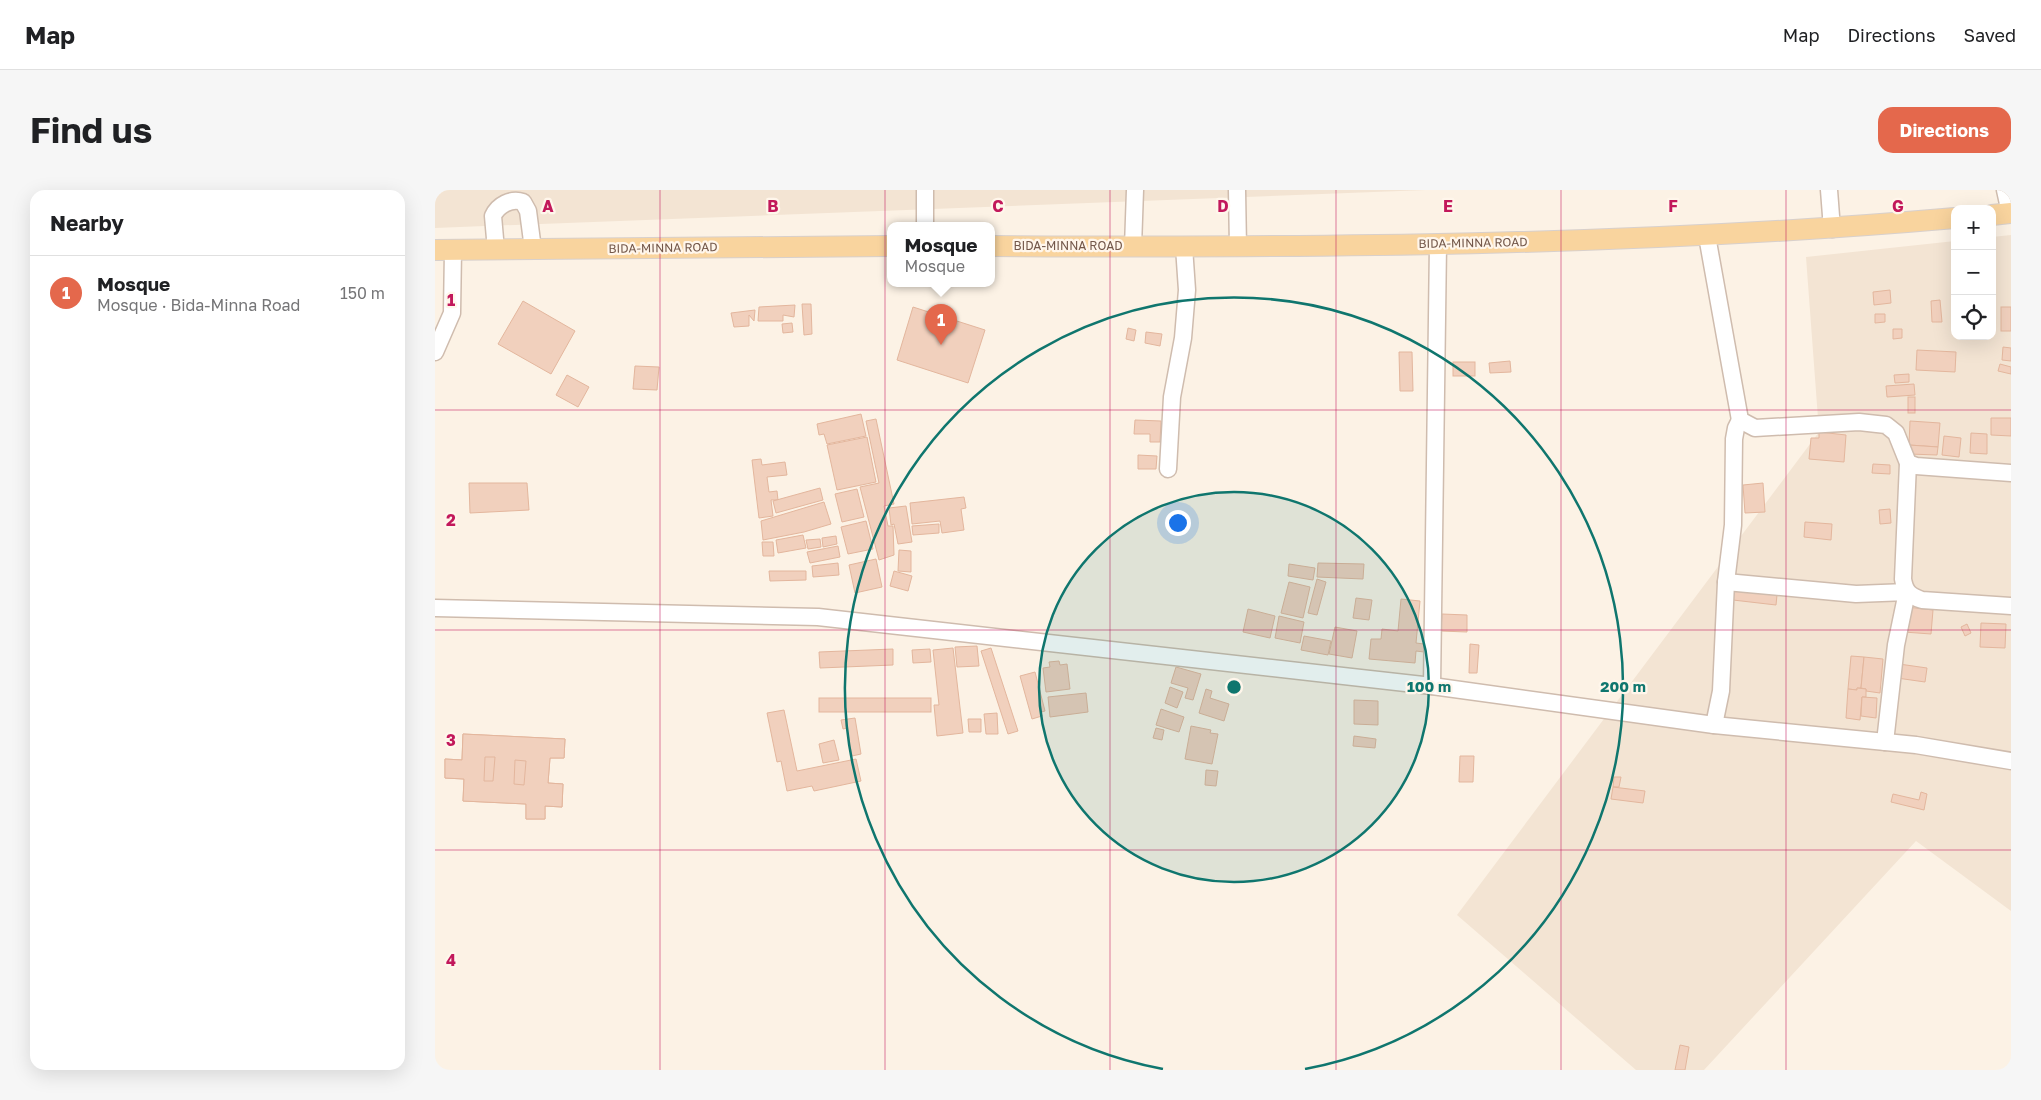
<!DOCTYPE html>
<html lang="en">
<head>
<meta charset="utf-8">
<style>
	:root { --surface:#fff; --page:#f6f6f6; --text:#202124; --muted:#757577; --line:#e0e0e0; --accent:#e4684c }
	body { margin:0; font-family:"Golos Text",sans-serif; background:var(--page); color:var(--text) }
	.controls { position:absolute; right:15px; top:15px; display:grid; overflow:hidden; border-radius:10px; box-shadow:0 5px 20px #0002 }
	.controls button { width:45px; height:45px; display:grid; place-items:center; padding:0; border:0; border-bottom:1px solid var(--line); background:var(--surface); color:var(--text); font:25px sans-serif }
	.you { position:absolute; left:742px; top:332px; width:18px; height:18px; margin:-12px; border:4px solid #fff; border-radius:50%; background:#1a73e8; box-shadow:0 0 0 8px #1a73e833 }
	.badge { display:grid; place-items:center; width:32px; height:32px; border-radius:50%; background:var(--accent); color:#fff; font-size:16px; font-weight:700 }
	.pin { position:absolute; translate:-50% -41px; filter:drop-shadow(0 1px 2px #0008) }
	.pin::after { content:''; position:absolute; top:26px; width:18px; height:15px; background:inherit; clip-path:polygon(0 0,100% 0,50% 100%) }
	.popup { position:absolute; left:452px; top:32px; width:108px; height:65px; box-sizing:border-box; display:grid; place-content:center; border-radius:10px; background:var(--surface); filter:drop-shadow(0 1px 4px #0005); font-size:16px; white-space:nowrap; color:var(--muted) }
	.popup b { font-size:19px; color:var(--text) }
	.popup::after { content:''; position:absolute; left:50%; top:100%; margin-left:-10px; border:10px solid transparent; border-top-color:var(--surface) }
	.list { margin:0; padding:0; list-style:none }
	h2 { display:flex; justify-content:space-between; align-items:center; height:65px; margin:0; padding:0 20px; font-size:21px }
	h2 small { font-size:16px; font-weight:400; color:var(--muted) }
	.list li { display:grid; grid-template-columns:32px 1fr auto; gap:15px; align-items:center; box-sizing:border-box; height:75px; padding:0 20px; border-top:1px solid var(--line) }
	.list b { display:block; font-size:19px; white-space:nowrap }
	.list p { margin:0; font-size:16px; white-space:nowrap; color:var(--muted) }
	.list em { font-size:16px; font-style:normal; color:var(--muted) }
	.icon { flex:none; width:28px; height:28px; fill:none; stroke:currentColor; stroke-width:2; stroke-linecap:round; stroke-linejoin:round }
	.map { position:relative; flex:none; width:1576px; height:880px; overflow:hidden; border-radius:15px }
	header { display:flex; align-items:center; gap:30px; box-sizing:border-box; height:70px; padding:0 25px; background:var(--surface); border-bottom:1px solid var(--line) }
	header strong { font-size:24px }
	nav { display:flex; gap:28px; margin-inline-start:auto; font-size:18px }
	.intro { display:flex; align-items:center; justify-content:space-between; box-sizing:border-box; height:120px; padding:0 30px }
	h1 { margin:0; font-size:35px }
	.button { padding:12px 22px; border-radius:15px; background:var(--accent); color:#fff; font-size:18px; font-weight:700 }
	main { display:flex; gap:30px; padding:0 30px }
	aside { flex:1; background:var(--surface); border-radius:15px; box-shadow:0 5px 20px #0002 }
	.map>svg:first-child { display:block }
	.residential { fill:#f3e4d3 }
	.building { fill:#f1d0bd; stroke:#e3b69d; fill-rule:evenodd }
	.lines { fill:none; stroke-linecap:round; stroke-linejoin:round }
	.minor-casing { stroke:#cfbcae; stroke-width:19 }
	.major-casing { stroke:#d8d0cc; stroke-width:22 }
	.minor { stroke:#fff; stroke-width:16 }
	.major { stroke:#f9d49e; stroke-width:20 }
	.grid { fill:none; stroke:#c2185b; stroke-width:1; stroke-opacity:0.55 }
	.ring { fill:none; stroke:#0f766e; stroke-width:2.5 }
	.labels { text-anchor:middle; stroke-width:4.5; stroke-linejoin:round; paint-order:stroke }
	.street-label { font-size:12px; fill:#74584a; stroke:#fff6eb }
	.grid-label { font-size:16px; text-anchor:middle; font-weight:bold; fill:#c2185b; stroke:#fff6eb; stroke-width:4.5; stroke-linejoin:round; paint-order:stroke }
	.centre { fill:#0f766e; stroke:#fff6eb; stroke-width:2.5 }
	.ring-label { font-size:15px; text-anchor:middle; font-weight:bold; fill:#0f766e; stroke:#fff6eb; stroke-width:4.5; stroke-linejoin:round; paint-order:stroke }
</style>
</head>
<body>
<header>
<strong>Map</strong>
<nav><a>Map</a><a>Directions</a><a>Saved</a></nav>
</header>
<div class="intro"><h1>Find us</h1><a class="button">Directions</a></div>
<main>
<aside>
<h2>Nearby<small></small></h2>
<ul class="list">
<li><span class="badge">1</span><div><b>Mosque</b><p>Mosque · Bida-Minna Road</p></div><em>150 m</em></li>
</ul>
</aside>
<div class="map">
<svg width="1576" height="880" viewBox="0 0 1576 880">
	<rect width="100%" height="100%" fill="#fcf2e5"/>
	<!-- residential -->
	<g class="residential">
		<polygon points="0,0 991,0 0,38"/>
		<polygon points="1576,45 1576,721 1481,651 1269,880 1201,880 1022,725 1384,242 1371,67 1520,51 1520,146 1557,146 1557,47"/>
	</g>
	<!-- building -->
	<g class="building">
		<polygon points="1455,100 1456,113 1439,115 1438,102"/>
		<polygon points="1505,110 1507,132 1497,132 1496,111"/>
		<polygon points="88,111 140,141 116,184 63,154"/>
		<polygon points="367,114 376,114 377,144 369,145"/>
		<polygon points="360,115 359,127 348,125 348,131 323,131 324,117"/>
		<polygon points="478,117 550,140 533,193 462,170"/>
		<rect x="1566" y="117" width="10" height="24"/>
		<polygon points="320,120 319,131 314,125 314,136 299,137 296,123"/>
		<polygon points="1440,124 1450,124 1450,132 1440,133"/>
		<polygon points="357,133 358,142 348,143 347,134"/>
		<polygon points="693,138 701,140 699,151 691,149"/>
		<polygon points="1458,139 1467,139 1467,148 1458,149"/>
		<polygon points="711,142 727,144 725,156 710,153"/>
		<polygon points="1568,157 1576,158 1576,171 1567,170"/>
		<polygon points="1482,160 1521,162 1520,182 1481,180"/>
		<polygon points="964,162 977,162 978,201 965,201"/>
		<polygon points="1075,171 1076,182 1055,183 1054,173"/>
		<rect x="1018" y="172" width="22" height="14"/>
		<polygon points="1565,174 1576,177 1576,184 1563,181"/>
		<polygon points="200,176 224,177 222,200 198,199"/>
		<polygon points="1474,184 1474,192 1460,193 1459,185"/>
		<polygon points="132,185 154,197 143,217 121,205"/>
		<polygon points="1479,194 1480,205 1452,207 1451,196"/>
		<rect x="1473" y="207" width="7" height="16"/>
		<polygon points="426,224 431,246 392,254 389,244 384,245 382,234"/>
		<polygon points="1556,228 1576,228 1576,246 1556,245"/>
		<polygon points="441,229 459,314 449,316 453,336 458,336 459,365 444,370 425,297 444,293 431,231"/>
		<polygon points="700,230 726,231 725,252 715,252 715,244 699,244"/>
		<polygon points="1475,231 1505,233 1503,257 1474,255"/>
		<polygon points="1384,242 1411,245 1409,272 1374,269 1376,248 1384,248"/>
		<polygon points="1536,243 1552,244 1552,264 1535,263"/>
		<polygon points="1509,246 1526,248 1524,267 1507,265"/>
		<polygon points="432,247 441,292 402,300 392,255"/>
		<polygon points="1474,255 1503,257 1502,265 1474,264"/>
		<polygon points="703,265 722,266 721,279 703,279"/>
		<polygon points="326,269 327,275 350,272 352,285 332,287 334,302 342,301 343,310 336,310 338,326 324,328 317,270"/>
		<polygon points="1438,274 1455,275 1455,284 1437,283"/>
		<polygon points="34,293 92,293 94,320 35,323"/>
		<polygon points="1328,293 1330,322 1310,323 1308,295"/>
		<polygon points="385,298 388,310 341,323 338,311"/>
		<polygon points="422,299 429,327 407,332 400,304"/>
		<polygon points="529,307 531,318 526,319 529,340 507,343 505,331 477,334 475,313"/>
		<polygon points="389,312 396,334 369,342 328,350 326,331"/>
		<polygon points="471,316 477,352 463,354 459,334 456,335 454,318"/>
		<polygon points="1455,319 1456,333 1445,334 1444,320"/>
		<polygon points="431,331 438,359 413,364 406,337"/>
		<polygon points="1370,332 1397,334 1396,350 1369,347"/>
		<polygon points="504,334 504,343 478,345 477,336"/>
		<polygon points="368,345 371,358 343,363 341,350"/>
		<polygon points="401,346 402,354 388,357 387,348"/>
		<polygon points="385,349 386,357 373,359 371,350"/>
		<polygon points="327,352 338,352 339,366 328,366"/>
		<polygon points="403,356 405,367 375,373 372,362"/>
		<polygon points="464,360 476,361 476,382 463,381"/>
		<polygon points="441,369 447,397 420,403 414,375"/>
		<polygon points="403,373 404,385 378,387 377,376"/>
		<polygon points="883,373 929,374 928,389 882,387"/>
		<polygon points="854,374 880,378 878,390 853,386"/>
		<polygon points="334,381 371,381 371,390 335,391"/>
		<polygon points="459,381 477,386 473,401 455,396"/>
		<polygon points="882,389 891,392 882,425 873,423"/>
		<polygon points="854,392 875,397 868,428 846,423"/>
		<polygon points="1299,400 1342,405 1341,415 1298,410"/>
		<polygon points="921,408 937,410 934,430 918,428"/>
		<polygon points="966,409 985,411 981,453 989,454 989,462 981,461 980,473 934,469 936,449 946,449 947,439 963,441"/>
		<polygon points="1472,417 1498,420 1496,444 1469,442"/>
		<polygon points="813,419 840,426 835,448 808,442"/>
		<polygon points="1007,424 1032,425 1032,442 1006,441"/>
		<polygon points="844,426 869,432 865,453 840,448"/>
		<polygon points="1546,433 1571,434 1570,458 1545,457"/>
		<polygon points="1532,434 1536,443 1530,446 1526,437"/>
		<polygon points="900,437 922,441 917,468 894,464"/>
		<polygon points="869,446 896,451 893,465 866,460"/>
		<polygon points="1035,454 1044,455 1042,483 1034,483"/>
		<polygon points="542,456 544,476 522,477 520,457"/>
		<polygon points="518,458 528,543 502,546 499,515 504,515 498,460"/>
		<polygon points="556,458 583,541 573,544 546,461"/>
		<polygon points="458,459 458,475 385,478 384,462"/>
		<polygon points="495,459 496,472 478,473 477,460"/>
		<polygon points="1416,466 1429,467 1426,498 1422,498 1422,500 1413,499"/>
		<polygon points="1429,467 1448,469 1445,503 1431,501 1431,499 1426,498"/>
		<polygon points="624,471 625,475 632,474 635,499 611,502 608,478 615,477 614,472"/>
		<polygon points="1464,474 1492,478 1490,492 1462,488"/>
		<polygon points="741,477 766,484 758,510 750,508 753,498 736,493"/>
		<polygon points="600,482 610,521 606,522 607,526 597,529 585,486"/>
		<polygon points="735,497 748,502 742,518 730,513"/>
		<polygon points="1422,498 1431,499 1431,507 1427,507 1425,530 1411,528 1413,499 1422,500"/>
		<polygon points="771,499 777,501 775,508 794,514 789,531 764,523"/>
		<polygon points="651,503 653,522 615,527 613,507"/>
		<polygon points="1427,507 1442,508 1441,528 1426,526"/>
		<rect x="384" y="508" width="112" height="14"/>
		<polygon points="919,510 943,511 943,535 919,534"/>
		<polygon points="726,519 749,527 744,542 721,535"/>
		<polygon points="349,520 362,581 421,569 426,591 379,601 377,596 352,601 346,571 342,572 332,523"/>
		<polygon points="562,523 563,544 551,544 549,524"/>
		<polygon points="420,528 426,564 417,566 412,538 408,539 406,530"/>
		<polygon points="533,529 546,529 546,542 534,542"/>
		<polygon points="756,536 776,540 775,543 783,544 777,574 750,569"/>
		<polygon points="721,538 729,540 727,550 718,548"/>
		<path d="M28,544l102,5 -1,19h-14l-2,25 15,1 -1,23 -17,-1v13h-19v-15l-63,-3 1,-22 -19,-1v-19l17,1zM50,567h10l-2,24h-9zM80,570l11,1 -2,24 -10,-1z"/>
		<polygon points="28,544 130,549 129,568 115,568 113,593 128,594 127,617 110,616 110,629 91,629 91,614 28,611 29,589 10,588 10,569 27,570"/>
		<polygon points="919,546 941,549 940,558 918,556"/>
		<polygon points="399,550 404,570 388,573 384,554"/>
		<polygon points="1025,566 1039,566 1038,592 1024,592"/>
		<polygon points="50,567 60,567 58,591 49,591"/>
		<polygon points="80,570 91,571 89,595 79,594"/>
		<polygon points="771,580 783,581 781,596 770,595"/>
		<polygon points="1179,587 1186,587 1184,597 1178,597"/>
		<polygon points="1178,597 1210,601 1208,613 1176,609"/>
		<polygon points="1486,602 1492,604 1489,620 1456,612 1458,604 1484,610"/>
		<polygon points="1245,855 1254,857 1250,880 1240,880"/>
	</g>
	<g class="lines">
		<defs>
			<g id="minor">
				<polyline points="490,0 490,36"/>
				<polyline points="802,0 803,57"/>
				<polyline points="1394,0 1397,39"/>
				<polyline points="1570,0 1575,23"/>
				<path d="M1272,46l33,184 15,8 104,-6 27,3 10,8 12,30 -5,116c2,13 7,17 19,21l89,6"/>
				<polyline points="698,57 700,0"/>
				<path d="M61,60l-3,-34c5,-11 18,-18 30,-14l5,9 5,38"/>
				<polyline points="0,162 17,123 18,60"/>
				<polyline points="1473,273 1481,276 1576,283"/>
				<polyline points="733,279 737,207 748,148 752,100 749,57"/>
				<polyline points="1291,392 1421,404 1472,402 1461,455 1450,552"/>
				<polyline points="0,418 383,427 997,496 1279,535 1481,555 1576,571"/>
				<polyline points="997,496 1003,54"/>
				<polyline points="1279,535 1286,501 1291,392 1298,335 1299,249 1301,238 1305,230"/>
			</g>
			<g id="major">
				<polyline points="1557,25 1576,23"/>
				<path d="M556,56c321,2 643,0 964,-28"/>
				<polyline points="0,60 456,56"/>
			</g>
		</defs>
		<!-- minor casing -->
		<use href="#minor" class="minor-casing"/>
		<!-- major casing -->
		<use href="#major" class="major-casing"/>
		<!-- minor -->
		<use href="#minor" class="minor"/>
		<!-- major -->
		<use href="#major" class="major"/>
	</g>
	<!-- grid -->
	<path class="grid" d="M225,0v880M450,0v880M675,0v880M901,0v880M1126,0v880M1351,0v880M0,220h1576M0,440h1576M0,660h1576"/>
	<!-- distance rings -->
	<circle cx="799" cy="497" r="195" fill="#0f766e" fill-opacity=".12"/>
	<g class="ring">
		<circle cx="799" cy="497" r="195"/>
		<path d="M728 879A389 389 0 1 1 870 879"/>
	</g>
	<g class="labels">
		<!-- street labels -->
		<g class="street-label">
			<text transform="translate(1038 53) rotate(-1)" y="4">BIDA-MINNA ROAD</text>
			<text x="633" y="60">BIDA-MINNA ROAD</text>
			<text transform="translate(228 58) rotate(-1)" y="4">BIDA-MINNA ROAD</text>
		</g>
	</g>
	<g class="grid-label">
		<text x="113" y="22">A</text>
		<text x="338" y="22">B</text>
		<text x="563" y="22">C</text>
		<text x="788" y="22">D</text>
		<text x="1013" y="22">E</text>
		<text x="1238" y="22">F</text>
		<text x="1463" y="22">G</text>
		<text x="16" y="116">1</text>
		<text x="16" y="336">2</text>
		<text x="16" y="556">3</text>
		<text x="16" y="776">4</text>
	</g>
	<circle cx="799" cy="497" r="8" class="centre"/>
	<g class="ring-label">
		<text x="994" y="502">100 m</text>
		<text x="1188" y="502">200 m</text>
	</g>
</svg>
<div class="controls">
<button>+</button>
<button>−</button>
<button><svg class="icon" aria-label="locate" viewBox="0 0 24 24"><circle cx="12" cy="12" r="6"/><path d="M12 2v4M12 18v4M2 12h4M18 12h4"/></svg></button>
</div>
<div class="you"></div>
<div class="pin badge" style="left:506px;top:155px">1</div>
<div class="popup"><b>Mosque</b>Mosque</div>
</div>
</main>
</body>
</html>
